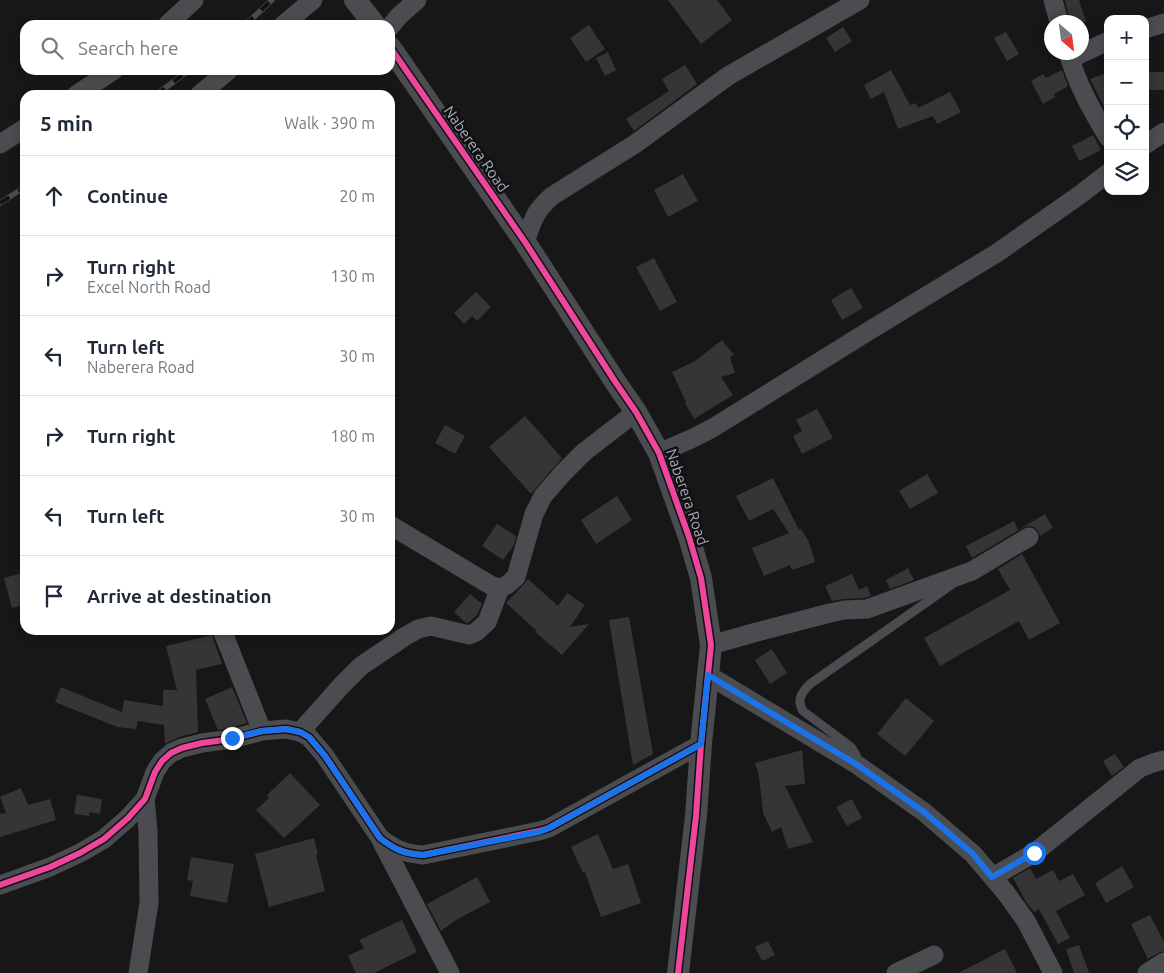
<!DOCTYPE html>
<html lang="en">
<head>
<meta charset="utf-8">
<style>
	:root { --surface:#fff; --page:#f2f2f3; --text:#1f2937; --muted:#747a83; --line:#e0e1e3 }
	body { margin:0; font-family:Ubuntu,sans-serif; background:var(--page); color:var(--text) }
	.controls { position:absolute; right:15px; top:15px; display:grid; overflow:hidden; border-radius:10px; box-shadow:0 2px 8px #0003 }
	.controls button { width:45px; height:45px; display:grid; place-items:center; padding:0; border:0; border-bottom:1px solid var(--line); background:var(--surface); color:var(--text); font:25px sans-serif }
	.compass { position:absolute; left:1044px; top:15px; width:45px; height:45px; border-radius:50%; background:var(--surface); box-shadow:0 2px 8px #0003; rotate:152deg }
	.stop { position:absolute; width:15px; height:15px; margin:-11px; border:4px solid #1a73e8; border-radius:50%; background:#fff }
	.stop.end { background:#1a73e8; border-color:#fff; box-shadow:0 1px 5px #0008 }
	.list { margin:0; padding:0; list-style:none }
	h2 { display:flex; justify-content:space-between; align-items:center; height:65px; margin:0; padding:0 20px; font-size:21px }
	h2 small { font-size:16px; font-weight:400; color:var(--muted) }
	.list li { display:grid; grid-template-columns:32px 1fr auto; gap:15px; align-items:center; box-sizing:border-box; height:80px; padding:0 20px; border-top:1px solid var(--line) }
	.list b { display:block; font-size:19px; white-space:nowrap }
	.list p { margin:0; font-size:16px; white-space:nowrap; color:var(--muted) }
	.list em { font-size:16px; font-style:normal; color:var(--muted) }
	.icon { flex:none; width:28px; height:28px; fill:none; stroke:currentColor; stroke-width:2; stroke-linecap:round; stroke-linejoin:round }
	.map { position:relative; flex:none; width:1164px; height:973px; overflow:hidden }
	.search { position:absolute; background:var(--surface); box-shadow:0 2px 8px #0003; left:20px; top:20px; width:375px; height:55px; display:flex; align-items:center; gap:12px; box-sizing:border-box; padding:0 18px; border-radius:15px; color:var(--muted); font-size:19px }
	.panel { position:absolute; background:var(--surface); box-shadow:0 2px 8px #0003; left:20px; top:90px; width:375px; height:545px; border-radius:15px }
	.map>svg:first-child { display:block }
	.building { fill:#353536 }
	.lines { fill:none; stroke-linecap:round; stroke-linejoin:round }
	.service { stroke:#4b4c50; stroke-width:9 }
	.minor { stroke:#4b4c50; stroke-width:19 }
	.tertiary { stroke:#4b4c50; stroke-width:22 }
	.rail-casing { stroke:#4b4c4f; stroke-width:5.5 }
	.rail { stroke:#111113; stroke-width:4; stroke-dasharray:11; stroke-linecap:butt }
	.cycleway-casing { stroke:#111113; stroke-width:9 }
	.cycleway { stroke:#ed469a; stroke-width:6 }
	.route { stroke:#1a73e8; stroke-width:6 }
	.labels { text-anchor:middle; stroke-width:5; stroke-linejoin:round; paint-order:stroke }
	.street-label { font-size:15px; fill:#a8adb8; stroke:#111113 }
</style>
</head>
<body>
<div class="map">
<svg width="1164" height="973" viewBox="0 0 1164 973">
	<rect width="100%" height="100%" fill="#171717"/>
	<!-- building -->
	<g class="building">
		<polygon points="668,0 717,0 732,20 701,44"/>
		<polygon points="1065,0 1079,0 1086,22 1070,22"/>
		<polygon points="589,25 605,49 586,62 570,38"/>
		<polygon points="843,27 852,41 835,52 826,38"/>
		<polygon points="1006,32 1019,54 1007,61 994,38"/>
		<polygon points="608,52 616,70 605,76 596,58"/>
		<polygon points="685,65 697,84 634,131 626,119 669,91 662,79"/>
		<polygon points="891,70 910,105 916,103 918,108 950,92 961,112 937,124 933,116 898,129 884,92 871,99 864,85"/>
		<polygon points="1062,70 1068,86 1054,94 1055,97 1043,104 1031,81 1043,74 1046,78"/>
		<polygon points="1108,72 1108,115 1090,79"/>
		<rect x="1145" y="72" width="19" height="18"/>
		<polygon points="1093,135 1101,150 1079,161 1072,146"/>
		<polygon points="683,174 698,201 668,217 654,190"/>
		<polygon points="654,258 677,302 660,311 636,267"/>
		<polygon points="851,288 863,308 842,320 831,300"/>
		<polygon points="476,292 491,307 477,321 472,316 464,324 454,313"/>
		<polygon points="722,340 734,355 730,357 735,373 721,377 733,395 694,419 685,403 686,402 672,372 695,361"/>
		<polygon points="817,409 833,438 802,454 793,436 802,431 796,420"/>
		<polygon points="525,416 562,458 535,489 531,494 489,447"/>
		<polygon points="445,425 465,436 455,454 435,443"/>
		<polygon points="927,474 938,493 910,509 899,491"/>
		<polygon points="773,478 799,530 801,529 808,540 815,562 792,570 790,565 764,576 752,548 789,533 773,509 749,521 736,496"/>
		<polygon points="617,496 632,520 596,544 581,520"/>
		<polygon points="1045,514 1053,528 1040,536 1038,531 1034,527 1028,526 1024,527 972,558 966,546 1014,521 1018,530"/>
		<polygon points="497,524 516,536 514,545 503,560 482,546"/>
		<polygon points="1022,554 1060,623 1029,640 1019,621 940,666 924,638 1010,590 998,569"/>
		<polygon points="908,568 914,580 890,589 886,580"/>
		<polygon points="22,573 25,585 25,604 12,608 4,578"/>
		<polygon points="852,574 859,590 867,586 871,596 865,598 843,599 832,601 825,586"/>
		<polygon points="528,579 558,606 567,593 585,605 570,627 589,624 562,655 535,632 537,631 506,603 523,585"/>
		<polygon points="470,594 482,604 477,615 468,623 466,623 454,612"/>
		<polygon points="629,617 653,754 633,765 609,620"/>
		<polygon points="212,635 222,664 196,670 198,732 179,737 165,744 164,725 138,721 136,729 117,727 55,702 61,687 122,712 124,700 163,706 163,690 177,690 166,646"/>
		<polygon points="772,649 787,673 770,684 755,660"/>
		<polygon points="232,687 247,723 230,728 218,730 205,699"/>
		<polygon points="906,698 934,721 905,756 877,734"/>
		<polygon points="802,750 805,784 785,786 813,842 788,849 781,827 772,832 763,813 759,776 755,763"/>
		<polygon points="1115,754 1124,767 1112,776 1103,761"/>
		<polygon points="290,773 320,805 284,838 256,810 269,798 267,795"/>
		<polygon points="21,788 28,805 50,799 56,820 0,837 0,814 6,813 0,797"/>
		<polygon points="77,795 102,799 100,814 90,812 89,816 74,814"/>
		<polygon points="852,799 862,818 847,826 836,807"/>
		<polygon points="598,834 613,869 628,864 641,903 601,917 585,872 583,873 571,847"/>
		<polygon points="314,838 318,855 316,855 325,891 269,907 255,854"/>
		<polygon points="191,857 234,864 227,903 190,896 193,881 187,880"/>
		<polygon points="1122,866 1134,887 1106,903 1095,883"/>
		<polygon points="1030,868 1036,879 1053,870 1059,881 1073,874 1085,895 1056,911 1070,938 1058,944 1039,909 1034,912 1026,902 1013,878"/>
		<polygon points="477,877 490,902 456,920 441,931 427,904"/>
		<polygon points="1150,915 1164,942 1164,951 1158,953 1148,959 1131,924"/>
		<polygon points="402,920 417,952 374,973 356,973 348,956 364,948 359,940"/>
		<polygon points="768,941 775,955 762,961 755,947"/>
		<polygon points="1079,945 1089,973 1074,973 1066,949"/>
		<polygon points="1005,949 1017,973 958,973"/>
	</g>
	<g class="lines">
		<!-- service -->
		<path class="service" d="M856,761v-6l-5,-8 -48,-36c-7,-11 -1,-19 7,-27l141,-99"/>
		<!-- minor -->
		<g class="minor">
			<polyline points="1053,0 1059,22"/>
			<polyline points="167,25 194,0"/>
			<polyline points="283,25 313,0"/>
			<polyline points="390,27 399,16 417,0"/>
			<polyline points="1145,29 1164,23"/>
			<path d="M1068,52c9,32 23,57 40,85"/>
			<polyline points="1070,59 1108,41"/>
			<polyline points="76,95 114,70"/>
			<polyline points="199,95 229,70"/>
			<polyline points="0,144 25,128"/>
			<polyline points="1145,145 1164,132"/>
			<path d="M525,242c8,-22 9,-30 27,-46l83,-52 93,-68 132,-76"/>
			<polyline points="659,453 691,439 711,429 872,329 997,253 1081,194 1108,173"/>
			<polyline points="390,525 492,586 500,588 507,585 516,577 534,514 543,496 563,473 584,452 636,412"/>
			<polyline points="222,630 262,731"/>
			<polyline points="711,645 753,633 830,613 844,610 867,609 972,571 1029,537"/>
			<polyline points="708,675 856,764 924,812 973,854 1006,893 1026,921 1053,973"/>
			<polyline points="300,732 341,686 361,666 404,637 418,629 431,626 469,635 476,632 487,622 500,588"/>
			<polyline points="382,842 450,973"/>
			<polyline points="993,877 1034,853 1115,788 1140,768 1153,763 1164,760"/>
			<path d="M0,885l50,-18 30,-14 24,-14 24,-21 17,-19 10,-27 7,-11 9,-8 11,-5 20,-5 30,-4 30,-8 24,-2 14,3 9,5 16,19 55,82c15,12 24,15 43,17l116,-24 10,-3 152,-84"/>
			<polyline points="138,973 149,903 148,831 145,799"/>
			<polyline points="896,973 934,955"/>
			<polyline points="1147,973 1164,962"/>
		</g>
		<!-- tertiary -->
		<g class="tertiary">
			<polyline points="355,0 375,25"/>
			<polyline points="390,47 525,242 616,383 636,412 659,453 689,537 701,578 711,645 701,744 696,816 678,973"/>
		</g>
		<defs>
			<g id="rail">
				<polyline points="245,25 272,0"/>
				<polyline points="156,95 189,70"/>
				<polyline points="0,203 25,187"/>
			</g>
		</defs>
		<!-- rail casing -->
		<use href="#rail" class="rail-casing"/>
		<!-- rail -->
		<use href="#rail" class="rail"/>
		<defs>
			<g id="cycleway">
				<polyline points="390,47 525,242 616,383 636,412 659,453 689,537 701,578 711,645 701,744 696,816 678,973"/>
				<path d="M0,885l50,-18 30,-14 24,-14 24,-21 17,-19 10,-27 7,-11 9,-8 11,-5 20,-5 30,-4 30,-8 24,-2 14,3 9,5 16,19 55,82c15,12 24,15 43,17l116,-24 10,-3 152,-84"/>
			</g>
		</defs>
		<!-- cycleway casing -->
		<use href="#cycleway" class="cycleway-casing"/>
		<!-- cycleway -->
		<use href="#cycleway" class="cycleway"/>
	</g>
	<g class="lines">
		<!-- route -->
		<path class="route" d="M232,738l30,-7 24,-2 14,3 9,5 16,19 55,82c15,12 24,16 43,17l116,-23 10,-4 152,-84 7,-69 148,89 68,48 49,42 19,23 42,-24"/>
	</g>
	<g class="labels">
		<!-- street labels -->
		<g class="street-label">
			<text transform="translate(476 149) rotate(55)" y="5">Naberera Road</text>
			<text transform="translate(687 497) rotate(71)" y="5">Naberera Road</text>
		</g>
	</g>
</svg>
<div class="controls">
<button>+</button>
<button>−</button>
<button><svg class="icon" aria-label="locate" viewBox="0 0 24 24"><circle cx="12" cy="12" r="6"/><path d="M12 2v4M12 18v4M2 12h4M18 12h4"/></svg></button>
<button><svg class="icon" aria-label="layers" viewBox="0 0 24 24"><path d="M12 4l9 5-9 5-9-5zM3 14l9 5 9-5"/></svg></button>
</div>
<svg class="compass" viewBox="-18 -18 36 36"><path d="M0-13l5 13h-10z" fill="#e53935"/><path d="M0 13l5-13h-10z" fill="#747a83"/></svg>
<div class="stop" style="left:1034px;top:853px"></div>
<div class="stop end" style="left:232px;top:738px"></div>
<div class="search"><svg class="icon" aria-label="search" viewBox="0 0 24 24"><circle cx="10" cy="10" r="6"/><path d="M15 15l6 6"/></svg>Search here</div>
<section class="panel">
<h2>5 min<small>Walk · 390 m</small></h2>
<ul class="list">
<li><svg class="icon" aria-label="ahead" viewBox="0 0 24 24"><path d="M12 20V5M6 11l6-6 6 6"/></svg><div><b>Continue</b></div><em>20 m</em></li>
<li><svg class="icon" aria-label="right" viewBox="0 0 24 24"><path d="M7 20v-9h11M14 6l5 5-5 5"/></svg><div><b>Turn right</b><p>Excel North Road</p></div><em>130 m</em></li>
<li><svg class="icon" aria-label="left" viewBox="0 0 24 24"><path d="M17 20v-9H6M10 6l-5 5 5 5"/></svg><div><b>Turn left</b><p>Naberera Road</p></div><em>30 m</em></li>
<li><svg class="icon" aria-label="right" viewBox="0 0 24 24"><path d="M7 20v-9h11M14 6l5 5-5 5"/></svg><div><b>Turn right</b></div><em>180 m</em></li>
<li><svg class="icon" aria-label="left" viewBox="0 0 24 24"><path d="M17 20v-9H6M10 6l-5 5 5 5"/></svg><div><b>Turn left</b></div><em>30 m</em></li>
<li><svg class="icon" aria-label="arrive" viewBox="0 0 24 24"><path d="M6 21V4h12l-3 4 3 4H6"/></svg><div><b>Arrive at destination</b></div></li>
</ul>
</section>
</div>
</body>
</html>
